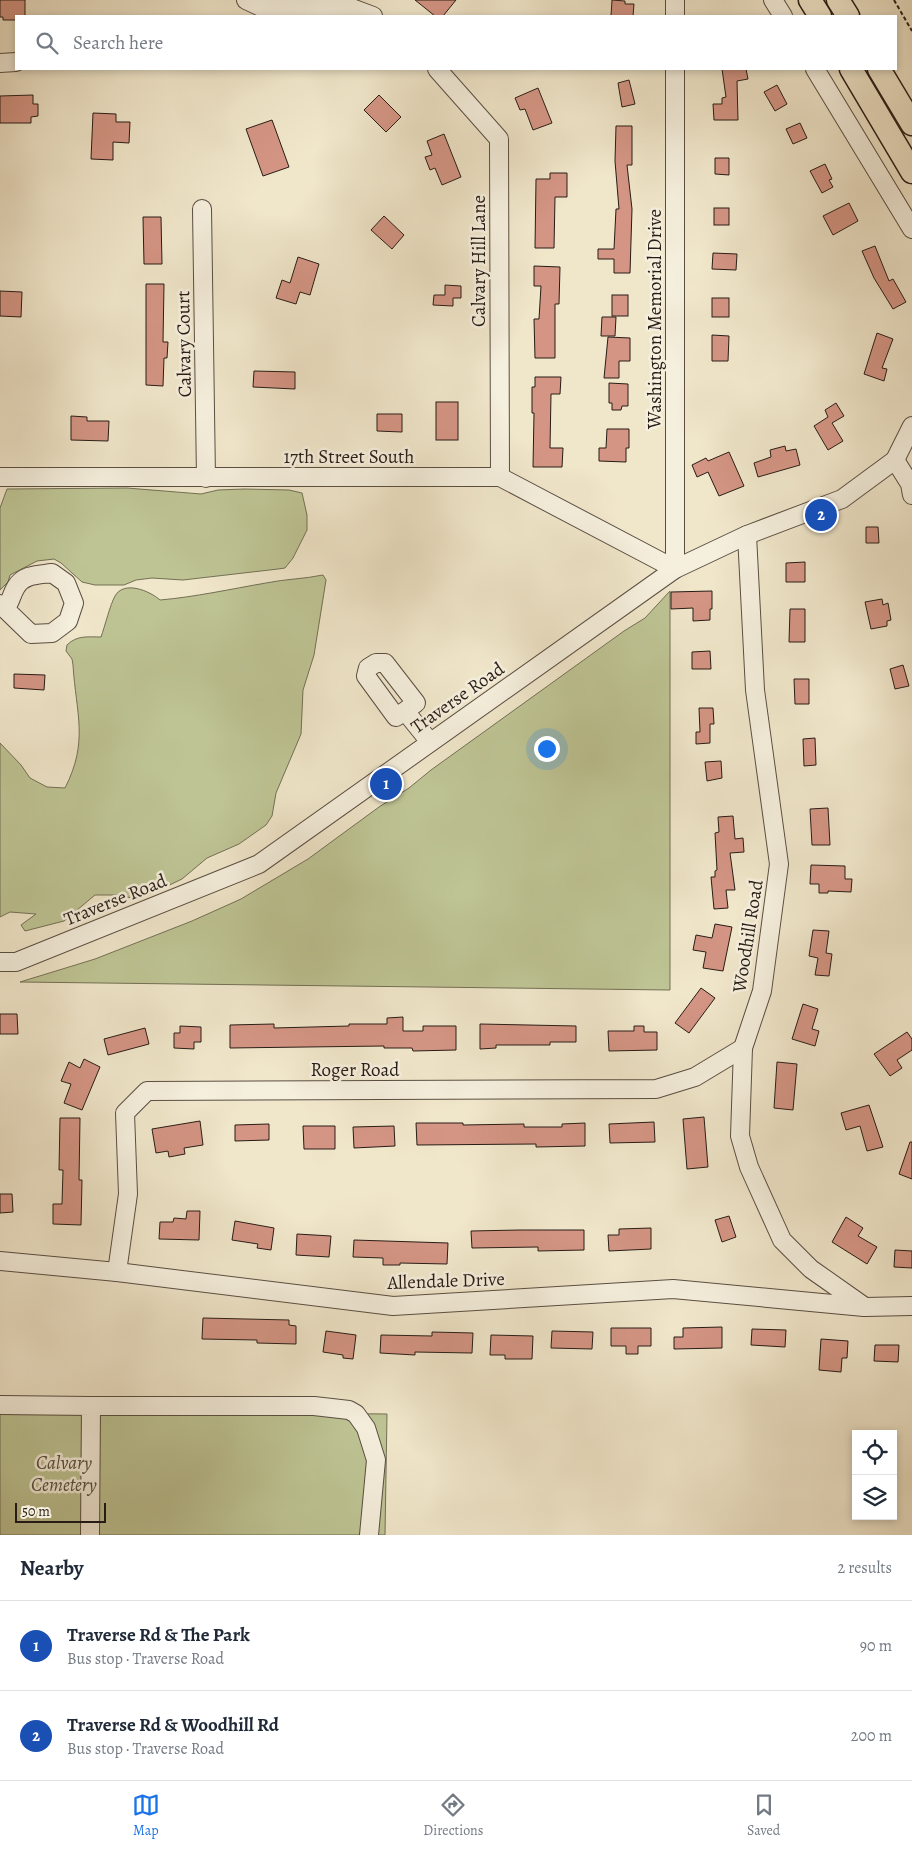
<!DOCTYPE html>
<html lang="en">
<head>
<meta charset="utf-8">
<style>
	:root { --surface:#fff; --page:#f6f6f7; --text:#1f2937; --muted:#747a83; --line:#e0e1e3; --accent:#1a73e8 }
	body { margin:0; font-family:Alegreya,serif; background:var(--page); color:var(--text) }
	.controls { position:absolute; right:15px; bottom:15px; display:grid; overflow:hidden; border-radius:0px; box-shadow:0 2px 8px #0003 }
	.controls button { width:45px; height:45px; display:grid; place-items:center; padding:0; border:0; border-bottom:1px solid var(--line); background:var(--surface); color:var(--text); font:25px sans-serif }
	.scale { position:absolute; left:15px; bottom:12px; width:91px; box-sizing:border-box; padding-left:5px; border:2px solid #281c16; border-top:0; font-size:14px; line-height:18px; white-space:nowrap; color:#281c16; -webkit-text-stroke:4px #f5efdd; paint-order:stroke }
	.you { position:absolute; left:546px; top:748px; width:18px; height:18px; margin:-12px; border:4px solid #fff; border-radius:50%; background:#1a73e8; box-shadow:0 0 0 8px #1a73e833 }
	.badge { display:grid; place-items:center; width:32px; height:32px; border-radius:50%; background:var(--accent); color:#fff; font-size:16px; font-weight:700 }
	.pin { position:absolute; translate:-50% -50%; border:2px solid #fff; box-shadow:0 1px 5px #0006 }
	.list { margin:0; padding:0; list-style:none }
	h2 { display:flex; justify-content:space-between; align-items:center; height:65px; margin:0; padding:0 20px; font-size:21px }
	h2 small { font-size:16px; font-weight:400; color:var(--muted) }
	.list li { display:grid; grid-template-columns:32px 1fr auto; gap:15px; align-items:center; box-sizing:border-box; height:90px; padding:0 20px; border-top:1px solid var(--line) }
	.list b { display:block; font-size:19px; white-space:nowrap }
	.list p { margin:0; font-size:16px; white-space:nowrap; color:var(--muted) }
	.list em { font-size:16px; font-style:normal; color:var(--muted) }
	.icon { flex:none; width:28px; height:28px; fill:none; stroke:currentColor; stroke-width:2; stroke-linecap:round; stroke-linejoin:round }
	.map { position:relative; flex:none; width:912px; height:1535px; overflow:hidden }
	.search { position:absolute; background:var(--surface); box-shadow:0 2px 8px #0003; left:15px; right:15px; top:15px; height:55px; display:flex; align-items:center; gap:12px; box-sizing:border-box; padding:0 18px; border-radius:0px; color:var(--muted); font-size:19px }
	.sheet { height:245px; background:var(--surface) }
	nav { display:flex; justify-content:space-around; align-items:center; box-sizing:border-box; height:70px; border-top:1px solid var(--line); background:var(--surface); font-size:14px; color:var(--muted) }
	nav a { display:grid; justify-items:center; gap:2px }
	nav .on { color:var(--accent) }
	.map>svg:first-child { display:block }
	.green { fill:#bec494; stroke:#737055 }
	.building { fill:#d49584; stroke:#281c16 }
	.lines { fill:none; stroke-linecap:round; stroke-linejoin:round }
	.minor-casing { stroke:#5a4e43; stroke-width:20 }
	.major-casing { stroke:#281c16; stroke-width:25 }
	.path { stroke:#281c16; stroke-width:2; stroke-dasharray:4 2.5; stroke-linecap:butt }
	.minor { stroke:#f5efdd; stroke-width:18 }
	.major { stroke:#f0e6ca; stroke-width:22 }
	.labels { text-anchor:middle; stroke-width:5; stroke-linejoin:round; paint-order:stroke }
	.street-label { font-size:19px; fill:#281c16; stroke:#f5efdd }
	.park-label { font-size:19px; font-style:italic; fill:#554e3c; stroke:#f5efdd }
</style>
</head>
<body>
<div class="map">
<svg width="912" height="1535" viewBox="0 0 912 1535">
	<rect width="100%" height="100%" fill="#f0e6ca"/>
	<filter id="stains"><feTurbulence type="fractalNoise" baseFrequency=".004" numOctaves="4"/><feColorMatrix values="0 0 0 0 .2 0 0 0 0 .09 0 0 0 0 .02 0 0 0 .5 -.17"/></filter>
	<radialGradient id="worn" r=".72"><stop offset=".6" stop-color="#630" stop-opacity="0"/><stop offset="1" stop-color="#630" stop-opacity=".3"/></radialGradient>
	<!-- green -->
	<g class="green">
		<polygon points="127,488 201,494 218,490 244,489 289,490 302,493 307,515 307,530 293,558 285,568 278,569 183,580 152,578 136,580 124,585 95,585 82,582 61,563 54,559 37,561 10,575 8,582 0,590 0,508 7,489"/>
		<path d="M323,575l3,5 -12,75 -11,35 -2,44 -25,59 -4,23 -6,9 -27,19 -32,14 -25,21 -25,12 -24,7 -18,-3h-20l-31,26 -39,10 -4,-6 15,-11 -26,-2 -10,5v-174l21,22 9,13 17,9 18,1c24,-47 11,-74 8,-123l-1,-6 -6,-8 1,-6c10,-10 21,-8 34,-8 4,-11 9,-32 14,-41 9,-16 35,-5 45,4 35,-3 71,-11 106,-17 19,-4 38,-4 57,-8z"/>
		<polygon points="670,591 670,990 20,982 95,959 192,921 241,899 308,859 379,807 409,788 431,770 624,631 645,618"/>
		<polygon points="0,1410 387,1414 385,1535 0,1535"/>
	</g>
	<!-- building -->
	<g class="building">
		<polygon points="0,0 25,0 25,16 16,16 16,20 3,20 3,17 0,17"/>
		<polygon points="415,0 456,0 443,16 435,16"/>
		<polygon points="612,0 625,1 625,4 634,4 633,16 611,16"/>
		<polygon points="722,69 746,69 748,79 737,81 738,120 714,120 713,104 722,104 722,98 726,97"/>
		<polygon points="629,80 635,104 622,107 618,83"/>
		<polygon points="777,85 787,104 775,111 764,92"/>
		<polygon points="538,88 552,123 533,130 525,109 520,110 515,98"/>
		<polygon points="33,95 33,104 38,104 38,116 31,117 31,123 0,123 0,96"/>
		<polygon points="379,95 401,117 386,132 364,110"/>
		<polygon points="93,113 116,114 116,122 130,122 129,143 113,142 113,160 91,159"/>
		<polygon points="272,120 289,167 263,176 246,129"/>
		<polygon points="800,123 807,138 793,144 786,129"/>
		<polygon points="616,126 632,126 632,165 627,165 632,209 630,273 614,273 614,259 598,259 598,249 614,249 616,209 619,209 615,161"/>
		<polygon points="444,134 461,177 442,185 435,168 430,170 425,157 432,155 427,141"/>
		<polygon points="715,158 729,158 729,175 715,174"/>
		<polygon points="825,164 832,179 829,180 833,187 822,193 810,171"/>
		<polygon points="550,173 567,173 567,197 555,197 554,248 535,248 536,179 550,179"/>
		<polygon points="849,203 858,221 833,235 823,216"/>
		<rect x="714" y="208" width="15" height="17"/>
		<polygon points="384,216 404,235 392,249 371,230"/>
		<polygon points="143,217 161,217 162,264 144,264"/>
		<polygon points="875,246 889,281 893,279 906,302 893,309 874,278 862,251"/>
		<polygon points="713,253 737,254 736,270 712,269"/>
		<polygon points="298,257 319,264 310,295 300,292 296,304 276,298 282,280 290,283"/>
		<polygon points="534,266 560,267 559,304 555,304 555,358 535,358 534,319 539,319 541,286 534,286"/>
		<polygon points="146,284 164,284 163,342 168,342 167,358 164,358 163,386 146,385"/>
		<polygon points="445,285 461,286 461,298 453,298 453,306 433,305 434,295 445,295"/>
		<polygon points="0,291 22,292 21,317 0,316"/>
		<rect x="612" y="295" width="16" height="21"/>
		<rect x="712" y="298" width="17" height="19"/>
		<polygon points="602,317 616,317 615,336 601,336"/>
		<polygon points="877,333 893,339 882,368 887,369 884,381 864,374"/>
		<polygon points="712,335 729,336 728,361 712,361"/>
		<polygon points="608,337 630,338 630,361 619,361 619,378 604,378"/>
		<polygon points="254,371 295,372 295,389 253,387"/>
		<polygon points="535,377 561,377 560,394 551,394 550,448 563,448 562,467 533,467 534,413 532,413 532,387 535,387"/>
		<polygon points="609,383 628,384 628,406 622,406 621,410 612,410 612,403 609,403"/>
		<rect x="436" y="402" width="22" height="38"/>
		<polygon points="836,403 844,416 832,423 843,441 828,450 814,426 828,417 825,410"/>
		<polygon points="377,414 402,414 402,432 377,431"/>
		<polygon points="71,416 87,417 87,421 109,421 108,441 71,440"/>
		<polygon points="607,429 629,429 629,448 626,448 626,462 599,461 599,448 606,448"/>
		<polygon points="785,446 786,451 796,449 800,465 758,477 754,463 771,457 770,450"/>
		<polygon points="729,452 744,486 719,496 708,472 697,477 692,465 706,458 708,461"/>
		<polygon points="866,527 878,527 879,543 866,543"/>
		<polygon points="805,562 805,582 786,582 786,563"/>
		<polygon points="712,591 712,609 710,609 710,620 693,621 693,608 671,609 671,592"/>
		<polygon points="882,599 883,605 888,603 891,620 887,621 887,626 871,629 865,602"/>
		<polygon points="790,609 805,609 805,642 789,642"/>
		<polygon points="710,651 711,669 692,669 692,652"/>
		<polygon points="903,665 909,686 895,689 890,669"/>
		<polygon points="14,674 45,675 44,690 14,688"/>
		<polygon points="794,679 809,679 809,704 795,704"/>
		<polygon points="699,708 713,708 714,724 710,724 710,743 696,744 696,732 700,732"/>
		<polygon points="815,738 816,765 804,766 803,739"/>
		<polygon points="721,761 722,778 707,781 705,762"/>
		<polygon points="828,808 830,845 812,845 810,809"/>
		<polygon points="733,816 735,839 743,838 744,852 730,853 735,890 726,890 728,908 714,909 711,877 715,877 715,871 717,870 715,833 719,832 718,817"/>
		<polygon points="811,865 845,866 845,879 852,879 851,892 828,891 828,893 819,893 819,884 810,884"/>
		<polygon points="715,924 732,927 723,971 703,968 706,952 693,950 696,935 712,938"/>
		<polygon points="813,930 829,931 826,953 832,954 829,976 815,975 818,958 809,956"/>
		<polygon points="701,988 715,998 689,1033 675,1023"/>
		<polygon points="803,1004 818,1009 812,1029 819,1031 815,1046 792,1039"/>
		<polygon points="0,1014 17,1014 18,1034 0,1034"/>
		<polygon points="403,1017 403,1031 423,1031 423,1026 456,1026 456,1050 413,1051 412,1048 384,1048 384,1046 230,1048 230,1025 274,1024 274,1028 349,1026 349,1024 387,1024 387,1018"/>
		<polygon points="480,1024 576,1026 576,1042 550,1042 550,1045 496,1045 496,1048 480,1049"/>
		<polygon points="180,1026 201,1027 201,1042 194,1042 194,1049 174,1048 174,1033 180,1033"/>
		<polygon points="634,1026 644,1026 644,1032 657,1032 657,1050 609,1051 608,1031 634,1031"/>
		<polygon points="145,1028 149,1044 108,1055 104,1039"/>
		<polygon points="907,1032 912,1039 912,1050 897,1060 902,1068 890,1076 874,1054"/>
		<polygon points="84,1059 100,1067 82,1110 64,1103 71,1084 61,1081 69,1062 80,1068"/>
		<polygon points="777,1062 797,1064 793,1110 774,1108"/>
		<polygon points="869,1105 883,1147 867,1151 860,1126 846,1130 841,1113"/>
		<polygon points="704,1117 708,1167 687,1169 683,1119"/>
		<polygon points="60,1118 80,1118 79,1180 82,1180 81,1225 53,1224 53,1204 62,1204 63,1170 59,1170"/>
		<polygon points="200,1121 203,1145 184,1148 185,1154 169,1157 168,1151 156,1153 152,1129"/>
		<polygon points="654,1122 655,1142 610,1143 609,1124"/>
		<polygon points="416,1123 463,1123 463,1125 524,1124 524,1127 562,1127 562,1124 585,1123 585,1146 536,1147 536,1144 417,1145"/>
		<polygon points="269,1124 269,1140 235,1141 235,1125"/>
		<polygon points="303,1126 335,1126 335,1149 304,1149"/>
		<polygon points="394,1126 395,1146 354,1148 353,1127"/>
		<polygon points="910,1142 912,1142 912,1179 899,1174"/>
		<polygon points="0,1194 12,1194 13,1212 0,1213"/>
		<polygon points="187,1211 200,1211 199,1240 159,1239 160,1222 173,1222 174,1218 186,1219"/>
		<polygon points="729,1216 736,1237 722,1242 715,1220"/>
		<polygon points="846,1217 863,1228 858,1236 877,1247 867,1264 832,1242"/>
		<polygon points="235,1221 274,1228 271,1250 257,1248 258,1244 232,1240"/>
		<polygon points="651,1228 651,1249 609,1251 608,1235 619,1235 619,1229"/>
		<polygon points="520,1230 584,1230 584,1250 538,1251 538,1247 472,1248 471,1231"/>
		<polygon points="297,1234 331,1236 329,1257 296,1255"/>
		<polygon points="354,1240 448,1243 447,1264 400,1263 400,1265 383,1265 383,1258 353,1257"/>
		<polygon points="895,1250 912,1251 912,1268 894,1267"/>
		<polygon points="203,1318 289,1320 289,1325 296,1326 296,1344 257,1343 257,1340 202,1339"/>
		<polygon points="722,1327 722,1348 674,1349 674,1337 683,1337 683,1328"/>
		<polygon points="611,1328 651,1328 651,1346 638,1346 638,1354 626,1354 626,1346 611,1346"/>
		<polygon points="752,1329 786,1330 785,1347 751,1345"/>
		<polygon points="326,1331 356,1335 353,1359 343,1358 343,1355 323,1352"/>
		<polygon points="552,1331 593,1332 592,1349 551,1348"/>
		<polygon points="432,1332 473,1333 472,1353 415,1352 415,1355 380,1353 381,1335 432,1336"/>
		<polygon points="491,1335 533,1336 532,1359 505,1359 505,1355 490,1355"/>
		<polygon points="821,1339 848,1341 847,1358 842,1358 841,1372 819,1370"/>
		<polygon points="875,1345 899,1345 898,1362 874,1361"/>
	</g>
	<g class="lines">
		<defs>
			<g id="minor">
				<polyline points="246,0 263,8 349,7 373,16"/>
				<polyline points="773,0 783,16"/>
				<polyline points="675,16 675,0"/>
				<polyline points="0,63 16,62"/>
				<polyline points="437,69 499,139 500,477"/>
				<polyline points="815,69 912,229"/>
				<polyline points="202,209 206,478"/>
				<polyline points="895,460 910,484 912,495"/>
				<polyline points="0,477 500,477 675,569 675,69"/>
				<polyline points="747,535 755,690 779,864 762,991 743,1048 740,1136 749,1167 782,1240 811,1269 865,1307 912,1306"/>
				<path d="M0,604l31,30 21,-1 16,-12 6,-18 -8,-20 -14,-10c-14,2 -28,1 -36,14 -5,8 -5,15 -11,22"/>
				<polyline points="405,711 416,703 385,663 376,663 368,668 366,676 396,717 405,711 430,742"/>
				<polyline points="0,962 16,962 259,864 675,569 747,535 842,499 895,460 912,426"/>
				<polyline points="0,1261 117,1272 393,1306 673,1289 864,1307"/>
				<polyline points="117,1272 128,1194 125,1113 147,1091 656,1089 695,1077 743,1048"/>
				<polyline points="0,1405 91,1406 90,1535"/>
				<polyline points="91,1406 314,1406 349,1410 356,1414 366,1428 376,1460 369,1535"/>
			</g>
			<g id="major">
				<polyline points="810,0 820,16"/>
				<polyline points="838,0 848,16"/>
				<polyline points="851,69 912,172"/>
				<polyline points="879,69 912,124"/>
			</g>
		</defs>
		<!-- minor casing -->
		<use href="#minor" class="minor-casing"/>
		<!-- major casing -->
		<use href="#major" class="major-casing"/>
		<!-- path -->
		<polyline class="path" points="894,0 912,31"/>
		<!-- minor -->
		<use href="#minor" class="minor"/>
		<!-- major -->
		<use href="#major" class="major"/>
	</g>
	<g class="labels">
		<!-- street labels -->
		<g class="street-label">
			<text transform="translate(478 261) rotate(-90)" y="7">Calvary Hill Lane</text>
			<text transform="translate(654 319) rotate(-90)" y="7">Washington Memorial Drive</text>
			<text transform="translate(183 344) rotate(-91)" y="7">Calvary Court</text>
			<text x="349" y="463">17th Street South</text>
			<text transform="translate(457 697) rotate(-35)" y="7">Traverse Road</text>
			<text transform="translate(115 899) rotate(-22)" y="7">Traverse Road</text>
			<text transform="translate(747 936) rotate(-81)" y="7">Woodhill Road</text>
			<text x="355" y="1076">Roger Road</text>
			<text transform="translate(446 1280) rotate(-2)" y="7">Allendale Drive</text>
		</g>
		<!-- park labels -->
		<g class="park-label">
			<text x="64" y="1469">Calvary<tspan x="64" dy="22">Cemetery</tspan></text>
		</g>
	</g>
	<rect width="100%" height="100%" filter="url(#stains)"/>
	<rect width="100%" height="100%" fill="url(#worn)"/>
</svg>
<div class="controls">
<button><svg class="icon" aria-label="locate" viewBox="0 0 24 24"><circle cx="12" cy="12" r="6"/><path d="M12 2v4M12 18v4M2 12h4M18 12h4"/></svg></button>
<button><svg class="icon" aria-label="layers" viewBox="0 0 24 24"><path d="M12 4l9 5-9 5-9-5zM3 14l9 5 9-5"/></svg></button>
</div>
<div class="scale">50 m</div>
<div class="you"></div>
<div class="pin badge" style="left:386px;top:784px;background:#1a4fb4">1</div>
<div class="pin badge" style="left:821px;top:515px;background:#1a4fb4">2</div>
<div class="search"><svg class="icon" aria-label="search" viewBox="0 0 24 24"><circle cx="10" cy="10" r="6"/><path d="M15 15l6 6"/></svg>Search here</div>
</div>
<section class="sheet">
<h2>Nearby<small>2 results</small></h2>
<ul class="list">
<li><span class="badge" style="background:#1a4fb4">1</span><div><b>Traverse Rd &amp; The Park</b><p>Bus stop · Traverse Road</p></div><em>90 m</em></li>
<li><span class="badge" style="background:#1a4fb4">2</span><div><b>Traverse Rd &amp; Woodhill Rd</b><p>Bus stop · Traverse Road</p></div><em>200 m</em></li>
</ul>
</section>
<nav>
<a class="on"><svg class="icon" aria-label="map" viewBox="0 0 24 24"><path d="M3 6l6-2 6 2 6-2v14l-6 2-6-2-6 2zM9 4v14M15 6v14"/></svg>Map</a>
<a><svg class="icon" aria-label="directions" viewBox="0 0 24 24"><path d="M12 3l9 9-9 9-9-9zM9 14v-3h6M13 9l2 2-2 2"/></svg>Directions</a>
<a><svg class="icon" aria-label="saved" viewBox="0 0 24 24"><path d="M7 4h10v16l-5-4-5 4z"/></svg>Saved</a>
</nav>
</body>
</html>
